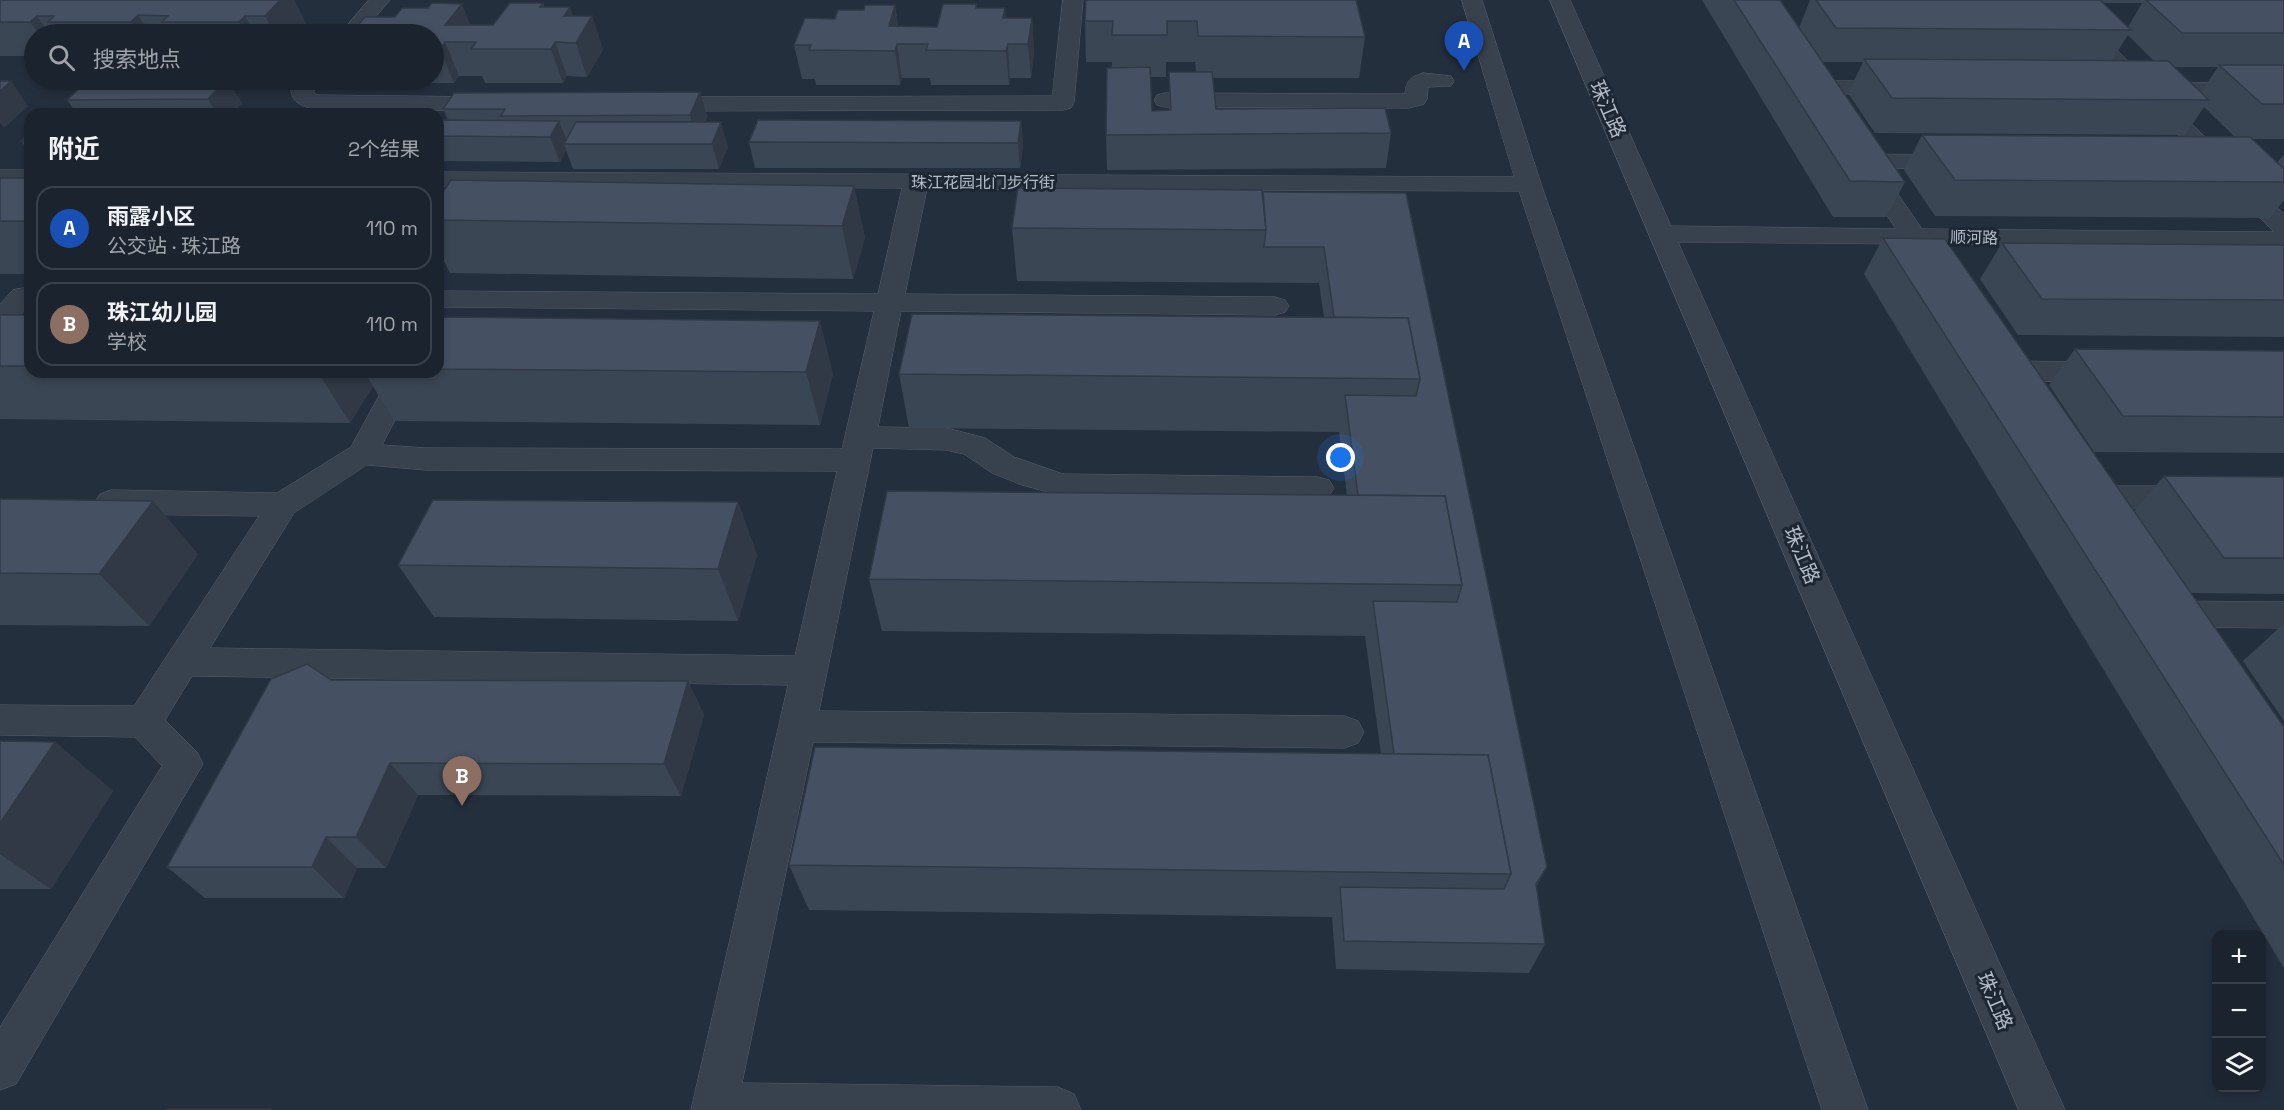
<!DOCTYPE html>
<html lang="zh">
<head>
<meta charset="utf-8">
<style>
	:root { --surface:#1b232e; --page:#242b36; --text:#f1f3f6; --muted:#a0a4aa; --line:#39404a; --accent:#ea580c }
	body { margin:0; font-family:"Space Grotesk","Noto Sans SC",sans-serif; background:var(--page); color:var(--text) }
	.controls { position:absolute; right:18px; bottom:18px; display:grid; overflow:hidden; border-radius:12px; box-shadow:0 3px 9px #0003 }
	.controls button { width:54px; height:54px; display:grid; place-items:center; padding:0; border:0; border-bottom:2px solid var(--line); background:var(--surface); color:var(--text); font:30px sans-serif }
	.you { position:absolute; left:1341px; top:458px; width:21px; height:21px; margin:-15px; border:4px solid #fff; border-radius:50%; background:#1a73e8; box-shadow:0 0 0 9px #1a73e833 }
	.badge { display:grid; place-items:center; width:39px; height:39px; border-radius:50%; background:var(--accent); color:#fff; font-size:20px; font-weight:700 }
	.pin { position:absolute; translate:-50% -50px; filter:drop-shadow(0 2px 3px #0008) }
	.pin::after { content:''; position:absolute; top:32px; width:21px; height:18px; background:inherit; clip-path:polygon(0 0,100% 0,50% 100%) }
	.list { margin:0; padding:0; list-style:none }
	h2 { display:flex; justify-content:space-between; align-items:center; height:78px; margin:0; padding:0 24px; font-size:26px }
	h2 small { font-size:20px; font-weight:400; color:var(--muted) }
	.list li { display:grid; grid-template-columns:39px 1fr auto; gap:18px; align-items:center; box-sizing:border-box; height:84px; margin:0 12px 12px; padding:0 12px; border:2px solid var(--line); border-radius:18px }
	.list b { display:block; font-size:22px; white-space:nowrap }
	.list p { margin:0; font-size:20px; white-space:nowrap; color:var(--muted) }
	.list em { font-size:20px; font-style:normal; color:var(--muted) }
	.icon { flex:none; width:33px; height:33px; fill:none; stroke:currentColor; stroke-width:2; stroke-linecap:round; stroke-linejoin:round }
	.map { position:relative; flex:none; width:2284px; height:1110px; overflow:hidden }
	.search { position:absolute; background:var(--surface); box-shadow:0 3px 9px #0003; left:24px; top:24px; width:420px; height:66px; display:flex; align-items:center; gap:15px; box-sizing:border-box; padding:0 21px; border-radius:33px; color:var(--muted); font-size:22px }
	.panel { position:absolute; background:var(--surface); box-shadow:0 3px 9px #0003; left:24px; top:108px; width:420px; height:270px; border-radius:18px }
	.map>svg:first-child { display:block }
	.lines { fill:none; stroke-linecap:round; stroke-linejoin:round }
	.minor-casing { stroke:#565f6c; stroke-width:1 }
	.minor { fill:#38414e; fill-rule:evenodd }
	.wall { fill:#3b4654; fill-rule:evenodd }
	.shaded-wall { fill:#303945 }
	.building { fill:#455162; stroke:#303945; stroke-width:1.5 }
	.labels { text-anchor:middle; stroke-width:6; stroke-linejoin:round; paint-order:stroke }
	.far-street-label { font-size:16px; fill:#b4bcc9; stroke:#1d2633 }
	.street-label { font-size:20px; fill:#b4bcc9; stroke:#1d2633 }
</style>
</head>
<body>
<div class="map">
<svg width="2284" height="1110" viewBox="0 0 2284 1110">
	<rect width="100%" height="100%" fill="#242f3e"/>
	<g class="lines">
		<defs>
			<g id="minor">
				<polygon points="369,0 390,0 361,34 340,34"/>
				<polygon points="1063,0 1083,0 1074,103 1071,108 1063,110 660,111 652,109 649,104 652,99 660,97 1052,96"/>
				<path d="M1462,0h20l59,184 327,926h-46l-303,-919 -592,-2 -22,105 370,3 10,3 4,6 -4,6 -10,3 -374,-4 -23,116 68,1 28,7 11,3 29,19 49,17 255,3 11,3 5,8 -5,8 -11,3 -255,-3 -41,-11 -30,-12 -28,-19 -18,-4 -73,-2 -54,263 526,5 13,5 6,11 -6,11 -13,5 -532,-6 -71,341 316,4 16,7 7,16h-390l97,-425 -596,-9 -27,44 32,32 6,12 -187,320 -16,6v-63l162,-261 -27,-29 -135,-2v-30l134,1 125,-190 -148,-2 -11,-4 -5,-8 5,-8 11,-4 166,3 74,-46 41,-75h28l-38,73 44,3 416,1 32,-138 -436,-4v-16l440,3 24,-106 -464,-2v-14l1076,5zM367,465l59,5 411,1 -42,185 -585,-8 84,-135z"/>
				<polygon points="1550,0 1570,0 1671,226 1896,229 1851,161 1854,156 1863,154 1954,155 1963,157 1966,162 1963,167 1954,169 1880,168 1922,229 2274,232 2044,0 2066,0 2150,83 2284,82 2284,96 2163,96 2284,214 2284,248 1933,244 1954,276 1950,282 1941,284 1932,282 1906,244 1678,242 2065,1110 2019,1110"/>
				<path d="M1423,73l28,3 3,5 -3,5 -23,1 -1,12 -3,5 -15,4 -244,-1 -8,-2 -3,-5 3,-5 8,-2 240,1c1,-13 5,-17 18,-21z"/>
				<path d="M300,80h22l-9,12 4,3 174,2 8,2 3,5 -3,5 -8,2 -177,-2c-12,-3 -21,-5 -23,-18z"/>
				<polygon points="1814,81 1896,81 1904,83 1907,88 1904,93 1896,95 1806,93 1803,88 1806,83"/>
				<rect x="0" y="170" width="30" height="14"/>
				<polygon points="23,288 30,289 30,305 10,326 0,329 0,304 13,290"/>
				<polygon points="2004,361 2104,362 2114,365 2118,372 2114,379 2104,382 2004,381 1994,378 1990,371 1994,364"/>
				<polygon points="2088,486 2191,486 2202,489 2207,497 2202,505 2191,508 2088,508 2077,505 2072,497 2077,489"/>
				<polygon points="2167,601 2284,602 2284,628 2167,627 2155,624 2150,614 2155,604"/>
			</g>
		</defs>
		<!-- minor casing -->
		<use href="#minor" class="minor-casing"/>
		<!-- minor -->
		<use href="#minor" class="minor"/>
	</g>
	<!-- wall -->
	<g class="wall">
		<polygon points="0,0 294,0 306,24 297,34 34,34 34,56 0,56"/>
		<path d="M1086,0l279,37 -6,41h-146l3,31 175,24 -5,35 -279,2 -1,-35 6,-73h-26l-1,-41zM1166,62h29l1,10h-27v38l-17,1 -1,-34h15z"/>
		<path d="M1702,0h78l19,28 11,-28h474v139h-32l25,24 7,-9v46l-14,18 -335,-2 -31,-46 18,-35 313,2 -31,-30 -19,28 -310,-2 -27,-40 15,-31h-41l83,120 -19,35h-53zM2103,3h39l-14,24zM2128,35l26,26 -42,-1zM2174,67h44l-17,25z"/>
		<polygon points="543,3 544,7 573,16 592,16 603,50 587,77 567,76 563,83 485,83 482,76 459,76 454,83 371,83 369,80 434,80 434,34 471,25 493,25"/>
		<polygon points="895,5 898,26 937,27 977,8 1005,8 1005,18 1032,18 1034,52 1031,78 1010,78 1009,85 931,85 930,78 902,78 900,85 816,85 815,79 802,79 794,45 835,19 864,10"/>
		<polygon points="88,80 242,103 232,114 77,114 67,100"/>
		<polygon points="700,92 707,117 705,122 728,147 719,169 573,169 566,150 560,162 438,161 438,120 448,120 443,109"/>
		<polygon points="1021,121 1023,146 1020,168 755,168 749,142"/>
		<polygon points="30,132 30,154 21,141"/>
		<rect x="0" y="178" width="30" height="96"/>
		<polygon points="854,186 865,238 853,279 450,273 441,255 438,261 438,198"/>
		<polygon points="1263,192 1406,193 1547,867 1536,887 1545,944 1529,973 1336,969 1332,917 809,910 789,865 1381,754 1365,636 882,631 869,579 1347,495 1339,432 909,428 899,374 1324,317 1319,283 1017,281 1012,228"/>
		<polygon points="1883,238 2134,511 2164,476 2284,477 2284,594 2191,593 2284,727 2284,968 1864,274"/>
		<polygon points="2002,243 2284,245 2284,337 2018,335 1980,279"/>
		<polygon points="0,315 30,315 30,372 438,372 438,317 833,374 820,425 394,421 373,386 350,423 0,419"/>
		<polygon points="2075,349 2284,351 2284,453 2094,452 2049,385"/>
		<polygon points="0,499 198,554 149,626 0,625"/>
		<polygon points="738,502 757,555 738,621 434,617 398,565"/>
		<polygon points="2281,626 2284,626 2284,721 2243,661"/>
		<polygon points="331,680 688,681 704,715 681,796 418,795 386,868 357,868 344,898 205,898 167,867"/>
		<polygon points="0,741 55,742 113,791 51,889 0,889"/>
	</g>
	<!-- shaded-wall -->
	<g class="shaded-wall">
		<polygon points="280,0 294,0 306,24 297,34 275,34 265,16"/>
		<polygon points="462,4 475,37 445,25"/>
		<polygon points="895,5 900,38 897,44 902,78 900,85 895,51 889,26"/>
		<polygon points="570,7 580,36 592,16 603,50 587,77 576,43 564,16"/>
		<polygon points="1005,8 1010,78 1009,85 1003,18"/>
		<polygon points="138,15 150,34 138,34 131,22"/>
		<polygon points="37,16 49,34 39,34 30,22"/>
		<polygon points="245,16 255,34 246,34 239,22"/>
		<polygon points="1032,18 1034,52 1031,78 1028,44"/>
		<polygon points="445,42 459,76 454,83 440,49"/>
		<polygon points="555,42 567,76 563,83 551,49"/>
		<polygon points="226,80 228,80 242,103 232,114 217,114 208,99"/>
		<polygon points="11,81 28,106 4,128 0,123 0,91"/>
		<polygon points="700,92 707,117 697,140 690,115"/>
		<polygon points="559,121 568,144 564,144 566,150 560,162 550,137"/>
		<polygon points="1021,121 1023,146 1020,168 1018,143"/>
		<polygon points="721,122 728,147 719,169 712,144"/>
		<polygon points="854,186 865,238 853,279 842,226"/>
		<polygon points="438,249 441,255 438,261"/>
		<polygon points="820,321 833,374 820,425 806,372"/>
		<polygon points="318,372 364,372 373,386 350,423"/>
		<polygon points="153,501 198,554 149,626 99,574"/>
		<polygon points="738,502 757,555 738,621 718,569"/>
		<polygon points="688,681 704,715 681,796 664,764"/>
		<polygon points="55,742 113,791 51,889 0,854 0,823"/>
		<polygon points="390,763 418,795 386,868 356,837"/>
		<polygon points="326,837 357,868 344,898 312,867"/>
	</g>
	<!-- building -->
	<g class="building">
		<polygon points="0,0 280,0 265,16 245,16 239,22 162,22 168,16 138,15 131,22 48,22 54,16 37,16 30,22 0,22"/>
		<polygon points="1086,0 1356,0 1365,37 1198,36 1197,21 1167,21 1167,35 1112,35 1113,21 1085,21"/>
		<polygon points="1734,0 1780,0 1905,182 1850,181"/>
		<polygon points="1816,0 2100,0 2131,30 1836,28"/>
		<polygon points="2146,0 2284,0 2284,33 2182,33"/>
		<polygon points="432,3 462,4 445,25 493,25 510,3 543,3 540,7 570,7 564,16 592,16 576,43 555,42 551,49 471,49 476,42 445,42 440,49 434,49 434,34 350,34 365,17 395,17 402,8 428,8"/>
		<polygon points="943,4 976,4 976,8 1005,8 1003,18 1032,18 1028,44 1008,44 1006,51 926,50 928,44 897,44 895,51 809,50 811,45 794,45 805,18 835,19 838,10 864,10 865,5 895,5 889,26 937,27"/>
		<polygon points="1864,59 2168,61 2209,100 1892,98"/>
		<polygon points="2219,65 2284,65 2284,104 2262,104"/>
		<polygon points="1150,67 1152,111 1171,110 1169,72 1212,72 1216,109 1385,108 1391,133 1106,135 1107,68"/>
		<polygon points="88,80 226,80 208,99 67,100"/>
		<polygon points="0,81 11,81 0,91"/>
		<polygon points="700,92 690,115 501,116 505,109 443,109 454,93"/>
		<polygon points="438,120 559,121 550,137 438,136"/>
		<polygon points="758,120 1021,121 1018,143 749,142"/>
		<polygon points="576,122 721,122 712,144 564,144"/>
		<polygon points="30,132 30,141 21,141"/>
		<polygon points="1922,135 2250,137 2284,169 2284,182 1955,180"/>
		<rect x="0" y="178" width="30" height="43"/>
		<polygon points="451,180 854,186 842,226 438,220 438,199"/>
		<polygon points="1018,188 1262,190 1266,230 1012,228"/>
		<polygon points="1263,192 1406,193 1547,867 1536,884 1545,944 1344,941 1340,887 1504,889 1511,874 1488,755 1394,754 1373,601 1457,602 1462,585 1445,496 1358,495 1345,395 1416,396 1420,379 1408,318 1334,317 1324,247 1264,247 1266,230"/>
		<polygon points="1883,238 1945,239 2284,727 2284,865"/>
		<polygon points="2002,243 2284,245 2284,300 2042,299"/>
		<polygon points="912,314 1408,318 1420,379 899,374"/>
		<rect x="0" y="315" width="30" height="51"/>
		<polygon points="438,317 820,321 806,372 438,369"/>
		<polygon points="2075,349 2284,351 2284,417 2123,416"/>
		<polygon points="2164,476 2284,477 2284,558 2224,558"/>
		<polygon points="887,491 1445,496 1462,585 869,579"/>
		<polygon points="0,499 153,501 99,574 0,573"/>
		<polygon points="433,500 738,502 718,569 398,565"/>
		<polygon points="307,664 331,680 688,681 664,764 390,763 356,837 326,837 312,867 167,867 271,679"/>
		<polygon points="0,741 55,742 0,823"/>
		<polygon points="815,747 1488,755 1511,874 789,865"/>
		<polygon points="168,1109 271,1109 271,1110 167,1110"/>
	</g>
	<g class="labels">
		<!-- far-street labels -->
		<g class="far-street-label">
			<text x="983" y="188">珠江花园北门步行街</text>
			<text transform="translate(1974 237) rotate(1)" y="6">顺河路</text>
		</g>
		<!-- street labels -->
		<g class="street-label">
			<text transform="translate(1608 109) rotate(66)" y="7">珠江路</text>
			<text transform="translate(1802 555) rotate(67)" y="7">珠江路</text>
			<text transform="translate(1995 1001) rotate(67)" y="7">珠江路</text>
		</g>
	</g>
</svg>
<div class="controls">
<button>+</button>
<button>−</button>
<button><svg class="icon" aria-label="layers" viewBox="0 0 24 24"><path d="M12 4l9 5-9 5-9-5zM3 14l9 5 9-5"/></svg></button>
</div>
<div class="you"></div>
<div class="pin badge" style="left:1464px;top:71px;background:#1a4fb4">A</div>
<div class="pin badge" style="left:462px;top:806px;background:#8d6e63">B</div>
<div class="search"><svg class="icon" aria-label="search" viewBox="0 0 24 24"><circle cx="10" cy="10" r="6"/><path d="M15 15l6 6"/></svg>搜索地点</div>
<section class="panel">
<h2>附近<small>2个结果</small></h2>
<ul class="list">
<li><span class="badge" style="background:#1a4fb4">A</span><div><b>雨露小区</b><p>公交站 · 珠江路</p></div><em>110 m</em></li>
<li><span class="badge" style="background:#8d6e63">B</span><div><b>珠江幼儿园</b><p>学校</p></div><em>110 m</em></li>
</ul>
</section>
</div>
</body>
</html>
